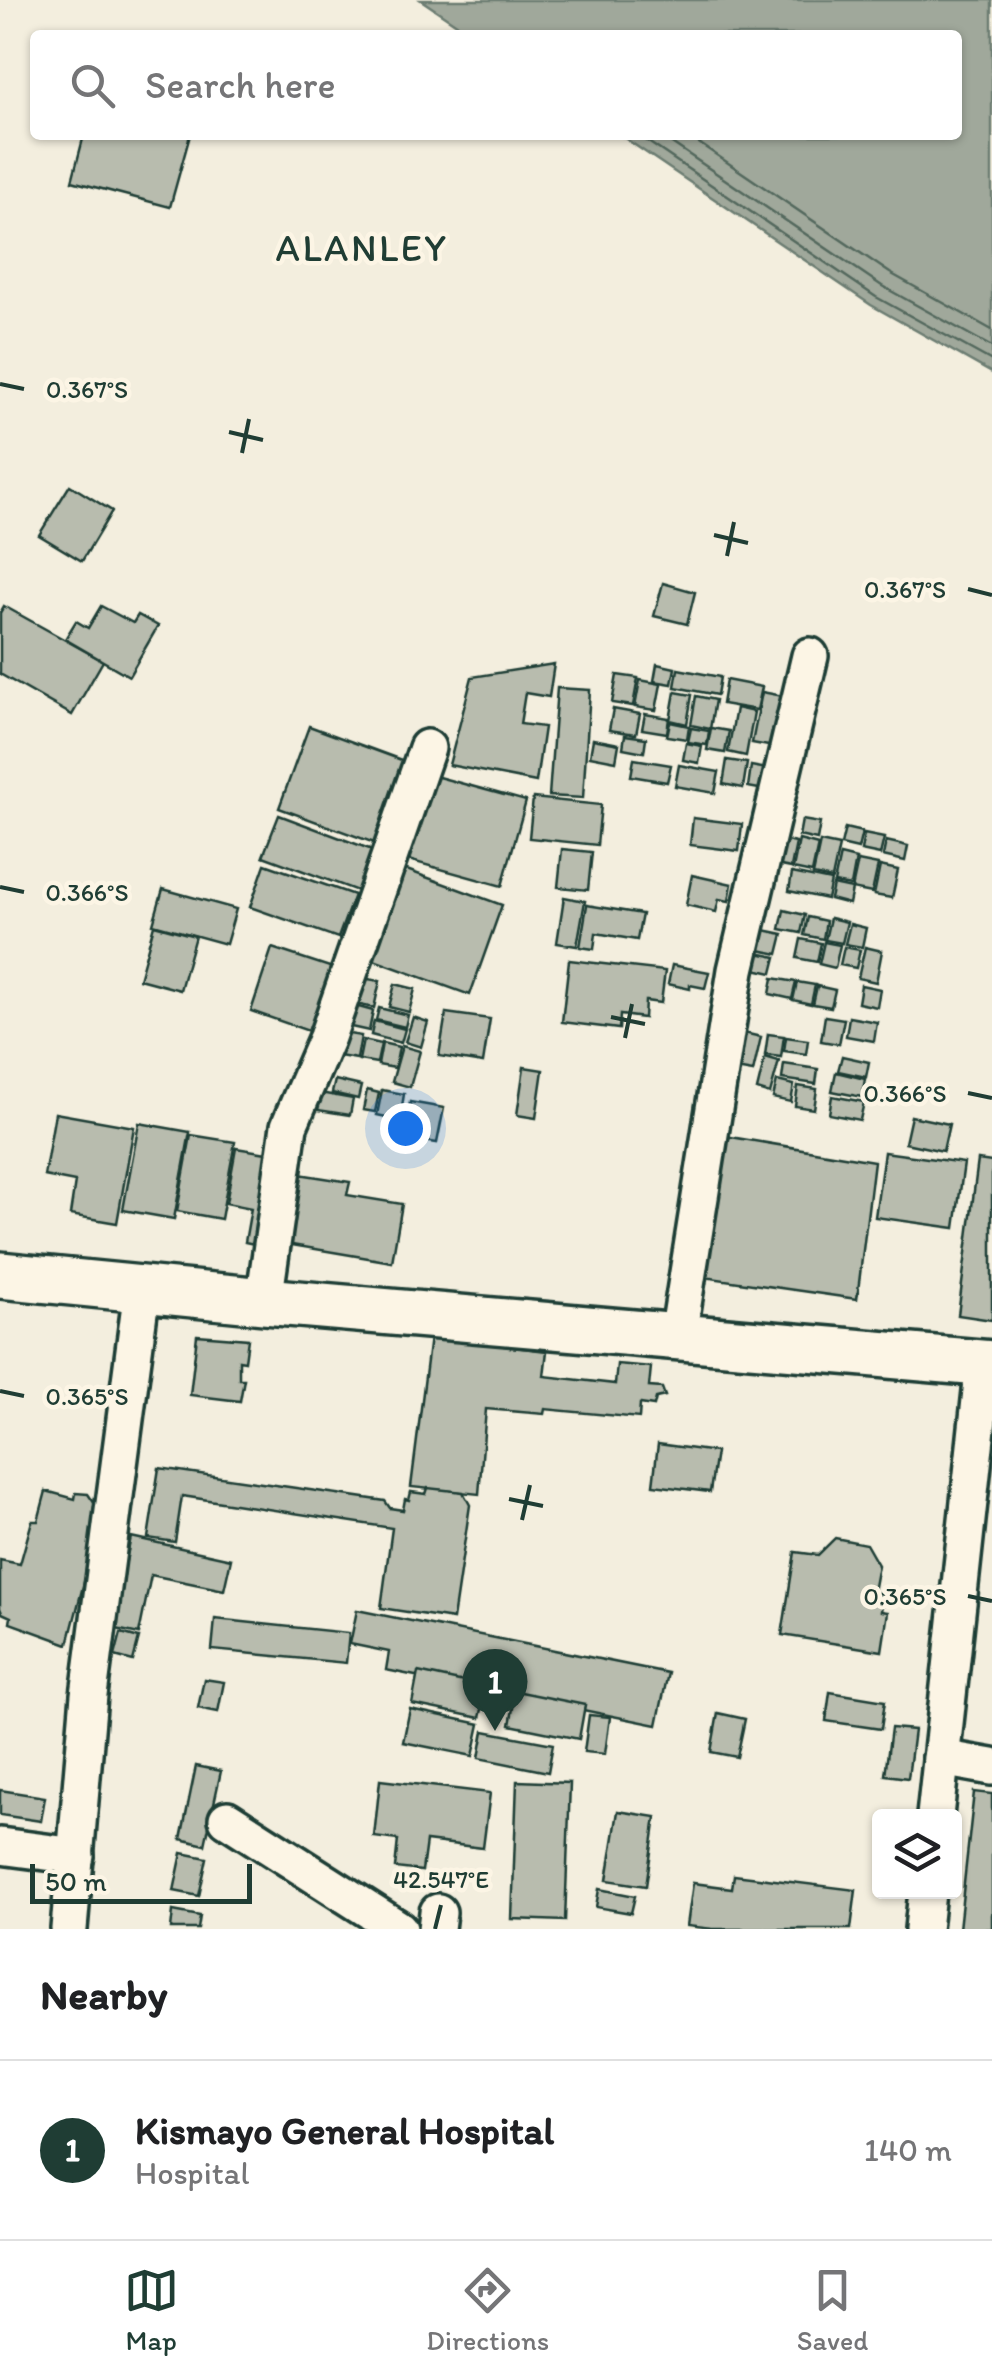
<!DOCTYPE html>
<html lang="en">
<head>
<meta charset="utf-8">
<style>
	:root { --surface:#fff; --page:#f2f2f2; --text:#202124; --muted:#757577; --line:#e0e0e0; --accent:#1f3d34 }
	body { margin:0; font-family:Itim,sans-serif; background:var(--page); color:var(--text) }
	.controls { position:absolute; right:30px; bottom:30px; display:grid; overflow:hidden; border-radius:10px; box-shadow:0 2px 8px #0004 }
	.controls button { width:90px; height:90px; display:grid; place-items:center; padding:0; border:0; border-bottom:2px solid var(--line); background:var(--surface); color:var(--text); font:50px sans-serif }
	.scale { position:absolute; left:30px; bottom:25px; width:222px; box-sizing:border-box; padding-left:10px; border:5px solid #1f3d34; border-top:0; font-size:28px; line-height:35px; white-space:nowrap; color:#1f3d34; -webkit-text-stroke:8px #fcf5e5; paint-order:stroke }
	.you { position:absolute; left:405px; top:1128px; width:35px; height:35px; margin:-25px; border:8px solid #fff; border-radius:50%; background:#1a73e8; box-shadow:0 0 0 15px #1a73e833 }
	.badge { display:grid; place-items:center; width:65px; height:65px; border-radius:50%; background:var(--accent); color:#fff; font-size:32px; font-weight:700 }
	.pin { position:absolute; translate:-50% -82px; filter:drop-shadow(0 2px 5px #0008) }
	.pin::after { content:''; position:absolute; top:52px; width:35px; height:30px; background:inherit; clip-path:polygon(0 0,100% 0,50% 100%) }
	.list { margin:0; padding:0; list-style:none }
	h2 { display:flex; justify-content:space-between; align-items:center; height:130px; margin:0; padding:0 40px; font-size:42px }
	h2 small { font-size:32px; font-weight:400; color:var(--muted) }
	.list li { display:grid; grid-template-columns:65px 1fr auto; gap:30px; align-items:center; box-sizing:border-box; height:180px; padding:0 40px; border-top:2px solid var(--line) }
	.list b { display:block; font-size:38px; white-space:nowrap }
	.list p { margin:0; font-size:32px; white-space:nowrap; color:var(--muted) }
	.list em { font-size:32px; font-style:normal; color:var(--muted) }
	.icon { flex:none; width:55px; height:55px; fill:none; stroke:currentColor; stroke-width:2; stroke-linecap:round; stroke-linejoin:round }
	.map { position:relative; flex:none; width:992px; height:1929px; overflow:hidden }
	.search { position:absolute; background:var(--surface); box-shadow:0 2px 8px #0004; left:30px; right:30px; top:30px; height:110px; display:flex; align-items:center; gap:25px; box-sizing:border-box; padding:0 35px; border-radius:10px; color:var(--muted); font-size:38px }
	.sheet { height:310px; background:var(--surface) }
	nav { display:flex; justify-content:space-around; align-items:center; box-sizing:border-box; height:140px; border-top:2px solid var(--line); background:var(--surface); font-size:28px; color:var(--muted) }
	nav a { display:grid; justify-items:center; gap:5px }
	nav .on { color:var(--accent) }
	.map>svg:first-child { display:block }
	.water { fill:#a0a89b; stroke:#6c7d72; stroke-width:2.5 }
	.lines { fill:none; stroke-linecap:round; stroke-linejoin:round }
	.shore { stroke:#53685d; stroke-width:2.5 }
	.building { fill:#b8bcae; stroke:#1f3d34; stroke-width:2.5 }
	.minor-casing { stroke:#1f3d34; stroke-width:42 }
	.tertiary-casing { stroke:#1f3d34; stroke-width:52 }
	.minor { stroke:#fcf5e5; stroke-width:35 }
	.tertiary { stroke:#fcf5e5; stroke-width:45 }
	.ticks { fill:none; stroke:#1f3d34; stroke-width:4 }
	.labels { text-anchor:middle; stroke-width:9; stroke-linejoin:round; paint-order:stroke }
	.neighbourhood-label { font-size:38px; letter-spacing:2.5px; fill:#1f3d34; stroke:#fcf5e5 }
	.ticks-label { font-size:25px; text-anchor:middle; fill:#1f3d34; stroke:#fcf5e5; stroke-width:9; stroke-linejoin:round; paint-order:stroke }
</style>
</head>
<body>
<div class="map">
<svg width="992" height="1929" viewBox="0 0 992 1929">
	<rect width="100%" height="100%" fill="#f3eede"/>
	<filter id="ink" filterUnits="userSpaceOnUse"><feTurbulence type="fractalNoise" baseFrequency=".01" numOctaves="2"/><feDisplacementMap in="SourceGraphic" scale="20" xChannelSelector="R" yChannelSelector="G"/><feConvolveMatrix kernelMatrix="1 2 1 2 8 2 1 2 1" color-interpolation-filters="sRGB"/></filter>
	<g filter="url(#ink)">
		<!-- water -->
		<polygon class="water" points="421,0 992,0 992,373 871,305 620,135 957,135 957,35 473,35"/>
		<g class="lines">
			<!-- shore -->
			<g class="shore">
				<polyline points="638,135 876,297 992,361"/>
				<polyline points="660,135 882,286 992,347"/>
				<polyline points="687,135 890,273 992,330"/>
			</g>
		</g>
		<!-- building -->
		<g class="building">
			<polygon points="84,135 190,135 170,207 72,181"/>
			<polygon points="70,485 112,511 82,561 39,535"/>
			<polygon points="663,583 695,592 687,624 654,616"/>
			<polygon points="4,606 103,661 72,715 0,674 0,613"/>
			<polygon points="101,606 133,623 138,615 158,626 129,676 65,639 76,621 88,628"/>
			<polygon points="554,664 549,697 525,693 520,724 544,727 536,782 449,765 472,677"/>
			<polygon points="657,664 675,668 672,684 654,681"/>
			<polygon points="678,669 720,677 717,695 675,687"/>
			<polygon points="617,675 638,678 633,706 612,703"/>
			<polygon points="640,680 661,684 656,710 635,707"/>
			<polygon points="726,680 762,687 757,710 722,704"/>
			<polygon points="557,688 590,690 583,798 549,796"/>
			<polygon points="675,692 692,695 687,724 670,720"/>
			<polygon points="762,692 783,696 774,747 752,743"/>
			<polygon points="696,696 715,700 710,729 691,725"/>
			<polygon points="736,708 754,712 746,756 728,752"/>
			<polygon points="613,709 640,714 636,734 609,730"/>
			<polygon points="645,714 669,718 667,733 642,729"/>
			<polygon points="670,722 689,726 687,739 667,736"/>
			<polygon points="309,726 407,762 377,844 279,808"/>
			<polygon points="691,728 709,731 707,745 688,742"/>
			<polygon points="711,728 729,731 725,753 707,750"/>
			<polygon points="625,735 646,738 644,752 623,748"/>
			<polygon points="593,739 619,744 616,761 590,756"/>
			<polygon points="686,743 702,746 699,763 683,760"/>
			<polygon points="634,759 671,765 667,782 631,776"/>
			<polygon points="727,760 747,763 743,788 723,784"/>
			<polygon points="679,765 719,772 715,793 675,786"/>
			<polygon points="751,766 773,770 770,791 748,787"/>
			<polygon points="431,775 526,801 502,886 408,860"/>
			<polygon points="533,798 601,805 597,845 529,838"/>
			<polygon points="279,815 375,851 360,892 263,856"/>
			<polygon points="693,818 742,824 739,851 690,845"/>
			<polygon points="802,820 820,823 817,840 799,836"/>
			<polygon points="845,828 862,832 858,849 841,845"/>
			<polygon points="864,834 884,838 880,855 861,851"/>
			<polygon points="776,839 796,843 791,868 771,864"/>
			<polygon points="799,840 818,845 812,873 793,869"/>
			<polygon points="886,841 908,846 905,861 883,856"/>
			<polygon points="820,842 839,846 832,879 813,875"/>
			<polygon points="562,849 592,852 588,890 558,887"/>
			<polygon points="840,855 856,859 851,886 834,883"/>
			<polygon points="858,861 878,865 872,893 852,889"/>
			<polygon points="265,864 354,895 338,938 250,907"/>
			<polygon points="880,866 898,870 892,898 874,895"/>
			<polygon points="404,869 502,905 470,995 371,959"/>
			<polygon points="792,873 831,881 827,899 789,891"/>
			<polygon points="692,875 732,884 729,901 719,899 716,912 686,905"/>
			<polygon points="833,885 852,889 849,904 830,899"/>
			<polygon points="163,889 236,909 226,944 153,924"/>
			<polygon points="564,897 585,901 577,946 557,943"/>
			<polygon points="587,905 642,914 637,940 596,933 594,949 580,947"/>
			<polygon points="784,910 805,915 801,933 780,929"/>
			<polygon points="808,917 826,921 823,939 804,935"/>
			<polygon points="830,918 847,922 842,943 825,940"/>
			<polygon points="850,924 866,928 862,947 845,944"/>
			<polygon points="154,925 195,936 180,990 139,979"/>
			<polygon points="754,928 783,934 778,954 750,948"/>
			<polygon points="801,939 821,943 817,962 797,958"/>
			<polygon points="824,942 840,945 835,968 819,964"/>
			<polygon points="844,947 860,950 856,968 840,965"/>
			<polygon points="865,947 882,951 876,982 858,978"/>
			<polygon points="272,948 339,970 317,1034 251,1011"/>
			<polygon points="757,953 776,957 772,973 754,969"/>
			<polygon points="569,960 665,971 661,1003 645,1001 644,1018 620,1015 619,1029 562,1022"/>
			<polygon points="672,965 709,972 705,988 690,985 690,989 668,984"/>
			<polygon points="356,977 380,981 374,1008 351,1003"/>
			<polygon points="773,978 796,982 792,999 770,994"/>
			<polygon points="797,982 815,985 811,1004 793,1000"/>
			<polygon points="395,984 415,989 409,1012 389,1007"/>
			<polygon points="861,985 880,989 877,1007 858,1003"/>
			<polygon points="817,986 835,990 831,1007 813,1004"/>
			<polygon points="355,1006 373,1011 369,1031 351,1027"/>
			<polygon points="379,1008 408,1015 405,1027 376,1020"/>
			<polygon points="446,1013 490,1019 483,1063 439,1056"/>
			<polygon points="825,1016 844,1019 839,1044 821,1041"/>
			<polygon points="413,1017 428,1022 421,1047 405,1042"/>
			<polygon points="849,1017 877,1022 874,1041 846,1036"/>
			<polygon points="374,1021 405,1029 401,1043 371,1035"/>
			<polygon points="343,1033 361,1036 357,1059 339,1056"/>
			<polygon points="744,1033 761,1037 753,1072 736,1069"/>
			<polygon points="768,1034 784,1036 781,1057 765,1055"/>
			<polygon points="786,1037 808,1040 806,1054 784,1051"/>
			<polygon points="363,1040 381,1044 377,1063 359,1060"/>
			<polygon points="382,1043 399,1047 395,1068 378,1065"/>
			<polygon points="402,1046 420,1051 410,1087 392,1082"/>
			<polygon points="842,1056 869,1062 866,1077 838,1071"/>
			<polygon points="765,1057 779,1061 770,1094 757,1090"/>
			<polygon points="784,1064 818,1069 816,1084 782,1079"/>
			<polygon points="524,1067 543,1070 536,1118 517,1115"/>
			<polygon points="836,1072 865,1079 862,1097 832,1091"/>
			<polygon points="335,1080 361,1086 358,1099 332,1093"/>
			<polygon points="777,1081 794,1085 791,1102 773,1098"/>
			<polygon points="798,1086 817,1089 814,1109 795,1106"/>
			<polygon points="367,1090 379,1093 375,1112 363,1110"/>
			<polygon points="382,1090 404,1094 400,1120 377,1115"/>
			<polygon points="320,1093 353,1099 350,1115 318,1110"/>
			<polygon points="832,1096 864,1102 860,1120 829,1114"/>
			<polygon points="410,1102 444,1108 437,1143 411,1139 413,1125 406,1123"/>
			<polygon points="55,1113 134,1127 117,1223 70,1215 75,1182 44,1176"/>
			<polygon points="911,1116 949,1124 943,1151 905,1143"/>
			<polygon points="139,1123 190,1132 174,1219 123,1210"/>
			<polygon points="191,1135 235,1142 221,1219 177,1211"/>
			<polygon points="719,1135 874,1161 857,1299 704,1277"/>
			<polygon points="236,1148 279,1155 263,1246 245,1242 251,1208 226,1203"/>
			<polygon points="884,1152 964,1163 955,1228 875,1217"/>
			<polygon points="978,1160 992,1162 992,1320 958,1315"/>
			<polygon points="299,1174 350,1182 347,1195 402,1204 392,1262 286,1244"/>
			<polygon points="197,1335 248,1339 245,1361 239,1360 239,1379 244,1379 240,1401 190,1395"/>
			<polygon points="430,1337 547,1351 544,1376 615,1384 617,1364 651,1367 649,1387 662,1388 665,1396 656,1398 654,1406 640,1404 639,1418 545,1409 544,1414 486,1409 479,1494 411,1487"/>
			<polygon points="658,1444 716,1452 710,1492 653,1485"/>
			<polygon points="159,1468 385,1501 390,1508 403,1510 405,1499 409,1500 411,1492 426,1494 428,1488 463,1492 470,1505 453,1619 381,1608 392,1528 182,1496 175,1542 148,1538"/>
			<polygon points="46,1491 75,1499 76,1493 88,1494 97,1507 92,1526 94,1543 68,1644 10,1623 11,1617 2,1613 0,1608 0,1560 20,1564 32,1521 38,1521"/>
			<polygon points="131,1537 231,1559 224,1590 151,1575 139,1634 112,1628"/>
			<polygon points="835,1538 866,1544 878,1565 873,1592 884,1594 881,1611 888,1612 882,1651 782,1635 795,1552 818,1555"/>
			<polygon points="357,1610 668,1673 657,1725 386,1670 389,1652 350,1644"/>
			<polygon points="215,1619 349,1633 346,1663 212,1650"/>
			<polygon points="121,1633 139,1638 133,1661 115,1656"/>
			<polygon points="418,1672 487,1687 480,1718 412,1704"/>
			<polygon points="204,1679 224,1682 218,1712 198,1708"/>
			<polygon points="516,1691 585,1705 579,1739 510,1725"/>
			<polygon points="830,1692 885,1701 881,1729 826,1721"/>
			<polygon points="410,1709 480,1724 473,1756 403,1742"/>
			<polygon points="718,1713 745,1719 737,1757 711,1752"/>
			<polygon points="589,1715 610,1717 605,1754 584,1752"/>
			<polygon points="891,1728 914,1730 908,1778 885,1775"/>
			<polygon points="484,1731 553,1744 548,1772 479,1758"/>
			<polygon points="196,1766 221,1771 205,1845 181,1839"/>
			<polygon points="380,1780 490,1793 483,1848 426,1841 422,1871 395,1868 398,1840 374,1837"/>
			<polygon points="517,1781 570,1783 565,1921 512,1919"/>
			<polygon points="0,1790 45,1797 41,1821 0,1815"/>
			<polygon points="974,1792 992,1794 992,1929 959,1929"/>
			<polygon points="618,1811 656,1817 646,1886 607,1880"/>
			<polygon points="182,1853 207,1858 199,1896 174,1891"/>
			<polygon points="734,1875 856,1890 851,1929 713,1929 687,1926 693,1883 732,1888"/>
			<polygon points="599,1889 635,1896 631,1913 596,1907"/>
			<polygon points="173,1911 200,1916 198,1929 171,1929"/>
		</g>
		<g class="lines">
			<defs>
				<g id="minor">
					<polyline points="264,1301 289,1126 327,1037 427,748"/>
					<polyline points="678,1336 736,970 810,656"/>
					<polyline points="941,1758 992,1767"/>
					<polyline points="935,1816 984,1363"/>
					<polyline points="227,1819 399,1929"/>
					<polyline points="0,1846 76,1856"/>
					<polyline points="69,1929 89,1695 142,1289"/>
					<polyline points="436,1929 438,1912"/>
					<polyline points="923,1929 927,1892"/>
				</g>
				<polyline id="tertiary" points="0,1275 264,1301 992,1364"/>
			</defs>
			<!-- minor casing -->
			<use href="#minor" class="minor-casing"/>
			<!-- tertiary casing -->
			<use href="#tertiary" class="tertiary-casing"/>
			<!-- minor -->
			<use href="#minor" class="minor"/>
			<!-- tertiary -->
			<use href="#tertiary" class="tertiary"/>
		</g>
	</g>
	<!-- ticks -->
	<path class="ticks" d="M0,384l24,5M229,432l34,8M242,453l7,-34M714,535l34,8M727,556l7,-34M968,589l24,6M0,887l24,5M611,1017l34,7M625,1038l7,-34M968,1093l24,5M0,1391l24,5M509,1499l34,7M522,1520l8,-35M968,1596l24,5M435,1929l6,-24"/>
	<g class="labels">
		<!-- neighbourhood labels -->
		<g class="neighbourhood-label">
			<text x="362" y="261">ALANLEY</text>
		</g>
	</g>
	<g class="ticks-label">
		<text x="87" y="398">0.367°S</text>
		<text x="905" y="598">0.367°S</text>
		<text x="87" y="901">0.366°S</text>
		<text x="905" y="1102">0.366°S</text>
		<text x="87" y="1405">0.365°S</text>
		<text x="905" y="1605">0.365°S</text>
		<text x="441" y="1888">42.547°E</text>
	</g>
</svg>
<div class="controls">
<button><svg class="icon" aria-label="layers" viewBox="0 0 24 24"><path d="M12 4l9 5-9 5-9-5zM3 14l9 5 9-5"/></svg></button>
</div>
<div class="scale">50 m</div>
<div class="you"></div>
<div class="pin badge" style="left:495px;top:1731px">1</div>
<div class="search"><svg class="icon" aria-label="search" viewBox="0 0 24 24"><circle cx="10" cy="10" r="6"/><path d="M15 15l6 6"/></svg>Search here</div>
</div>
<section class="sheet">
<h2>Nearby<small></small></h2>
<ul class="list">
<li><span class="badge">1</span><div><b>Kismayo General Hospital</b><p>Hospital</p></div><em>140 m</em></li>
</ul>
</section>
<nav>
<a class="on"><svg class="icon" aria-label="map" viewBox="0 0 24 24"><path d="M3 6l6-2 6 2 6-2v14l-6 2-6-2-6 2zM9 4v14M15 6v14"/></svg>Map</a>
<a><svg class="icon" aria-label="directions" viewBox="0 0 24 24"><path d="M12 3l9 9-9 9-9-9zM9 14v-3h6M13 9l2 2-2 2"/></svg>Directions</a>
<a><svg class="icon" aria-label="saved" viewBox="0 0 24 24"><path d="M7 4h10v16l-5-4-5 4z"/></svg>Saved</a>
</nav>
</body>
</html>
